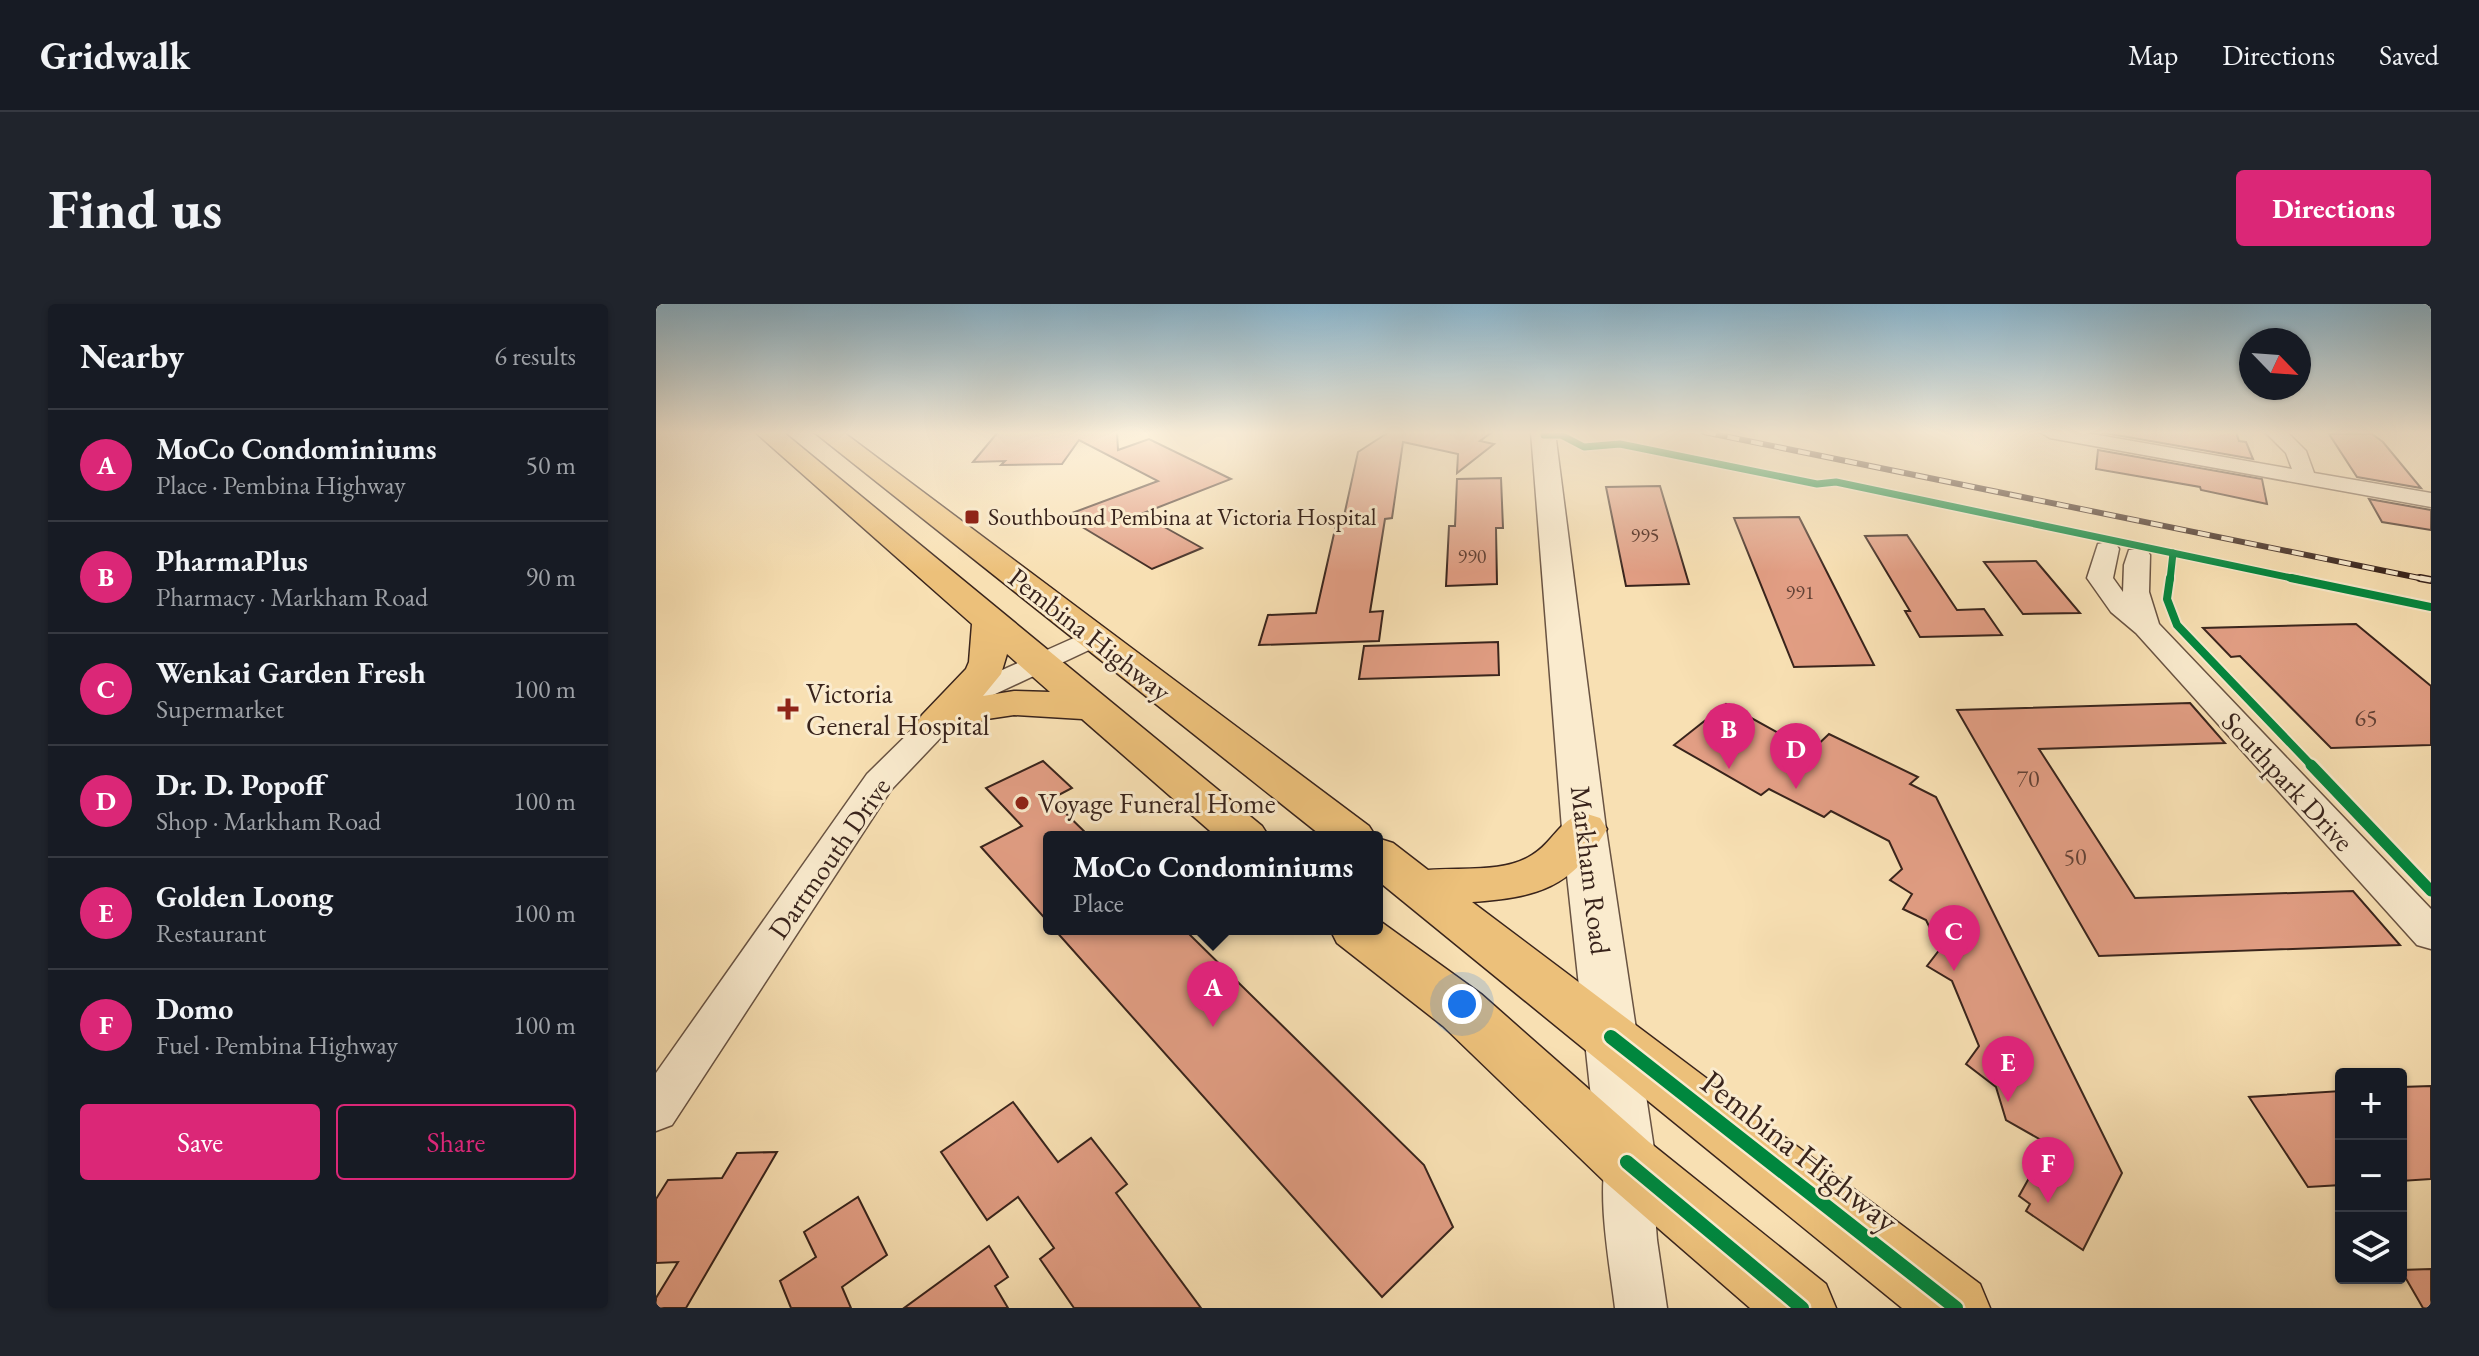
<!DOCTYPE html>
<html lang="en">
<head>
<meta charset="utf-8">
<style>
	:root { --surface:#171b24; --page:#20242c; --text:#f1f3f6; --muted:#9ea1a6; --line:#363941; --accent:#db2777 }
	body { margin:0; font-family:"EB Garamond",serif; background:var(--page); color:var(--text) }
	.controls { position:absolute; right:24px; bottom:24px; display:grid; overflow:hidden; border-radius:8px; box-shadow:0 2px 6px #0004 }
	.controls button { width:72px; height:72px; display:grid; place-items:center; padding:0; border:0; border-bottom:2px solid var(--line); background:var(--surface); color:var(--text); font:40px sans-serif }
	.compass { position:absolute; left:1583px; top:24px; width:72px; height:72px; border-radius:50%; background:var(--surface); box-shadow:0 2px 6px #0004; rotate:115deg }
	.you { position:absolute; left:806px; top:700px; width:28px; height:28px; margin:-20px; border:6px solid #fff; border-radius:50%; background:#1a73e8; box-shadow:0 0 0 12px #1a73e833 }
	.badge { display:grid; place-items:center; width:52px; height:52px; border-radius:50%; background:var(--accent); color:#fff; font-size:26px; font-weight:700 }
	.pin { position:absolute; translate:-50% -66px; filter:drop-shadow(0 2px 4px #0008) }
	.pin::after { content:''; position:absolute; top:42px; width:28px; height:24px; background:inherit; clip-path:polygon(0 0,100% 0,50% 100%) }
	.popup { position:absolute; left:387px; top:527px; width:340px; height:104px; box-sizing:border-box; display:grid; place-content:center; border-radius:8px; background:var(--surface); filter:drop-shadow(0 2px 6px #0005); font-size:26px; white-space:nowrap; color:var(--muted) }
	.popup b { font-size:30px; color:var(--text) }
	.popup::after { content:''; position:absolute; left:50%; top:100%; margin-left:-16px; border:16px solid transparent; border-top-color:var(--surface) }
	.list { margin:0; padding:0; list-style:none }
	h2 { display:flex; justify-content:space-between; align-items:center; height:104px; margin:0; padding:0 32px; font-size:34px }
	h2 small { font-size:26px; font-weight:400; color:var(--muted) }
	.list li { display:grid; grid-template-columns:52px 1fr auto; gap:24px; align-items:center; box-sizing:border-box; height:112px; padding:0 32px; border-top:2px solid var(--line) }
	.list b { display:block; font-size:30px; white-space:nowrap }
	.list p { margin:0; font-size:26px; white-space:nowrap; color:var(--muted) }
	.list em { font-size:26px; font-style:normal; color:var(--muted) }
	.actions { display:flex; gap:16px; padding:24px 32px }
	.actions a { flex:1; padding:18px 0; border:2px solid var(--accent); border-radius:8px; text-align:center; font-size:28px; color:var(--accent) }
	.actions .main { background:var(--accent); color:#fff }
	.icon { flex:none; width:44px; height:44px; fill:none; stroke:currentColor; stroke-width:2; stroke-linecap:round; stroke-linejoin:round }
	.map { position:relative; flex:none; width:1775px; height:1004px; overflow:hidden; border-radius:8px }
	header { display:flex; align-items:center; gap:48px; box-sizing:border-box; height:112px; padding:0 40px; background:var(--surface); border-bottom:2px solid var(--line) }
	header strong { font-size:38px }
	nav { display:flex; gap:44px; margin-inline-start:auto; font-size:28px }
	.intro { display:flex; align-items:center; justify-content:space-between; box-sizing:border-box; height:192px; padding:0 48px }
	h1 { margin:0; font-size:56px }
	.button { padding:20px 36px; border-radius:8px; background:var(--accent); color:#fff; font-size:28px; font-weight:700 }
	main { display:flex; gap:48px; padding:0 48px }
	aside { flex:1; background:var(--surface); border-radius:8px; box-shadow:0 2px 6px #0004 }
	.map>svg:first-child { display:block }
	.building { fill:#e29e84; stroke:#39241c; stroke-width:2 }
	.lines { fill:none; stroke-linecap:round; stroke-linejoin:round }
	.minor-casing { stroke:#695342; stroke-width:3 }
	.tertiary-casing { stroke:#695342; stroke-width:3 }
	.primary-casing { stroke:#39241c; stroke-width:3 }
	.minor { fill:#faebce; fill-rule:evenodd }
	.tertiary { fill:#faebce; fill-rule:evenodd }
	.primary { fill:#ecc07a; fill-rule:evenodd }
	.rail-far1-casing { stroke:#39241c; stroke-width:6 }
	.rail-casing { stroke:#39241c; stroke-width:8 }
	.rail-far1 { stroke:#faebce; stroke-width:4; stroke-dasharray:12; stroke-linecap:butt }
	.rail { stroke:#faebce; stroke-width:5; stroke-dasharray:15; stroke-linecap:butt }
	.cycleway-far3-casing { stroke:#faebce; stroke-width:10 }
	.cycleway-far2-casing { stroke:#faebce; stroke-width:12 }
	.cycleway-far1-casing { stroke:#faebce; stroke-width:16 }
	.cycleway-casing { stroke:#faebce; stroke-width:19 }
	.cycleway-far3 { stroke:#00873e; stroke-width:7 }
	.cycleway-far2 { stroke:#00873e; stroke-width:8 }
	.cycleway-far1 { stroke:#00873e; stroke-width:11 }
	.cycleway { stroke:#00873e; stroke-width:14 }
	.poi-dot { fill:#8f2418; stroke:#faebce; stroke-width:3 }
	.labels { text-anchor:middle; stroke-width:6; stroke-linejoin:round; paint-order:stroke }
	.far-number-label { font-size:20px; fill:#634236 }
	.far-poi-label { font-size:24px; fill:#39241c; stroke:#faebce; text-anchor:start }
	.number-label { font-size:24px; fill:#634236 }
	.street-label { font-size:28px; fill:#39241c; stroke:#faebce }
	.poi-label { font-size:28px; fill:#39241c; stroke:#faebce; text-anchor:start }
	.near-street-label { font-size:34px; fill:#39241c; stroke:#faebce }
</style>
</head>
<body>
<header>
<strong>Gridwalk</strong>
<nav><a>Map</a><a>Directions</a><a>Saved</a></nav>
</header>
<div class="intro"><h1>Find us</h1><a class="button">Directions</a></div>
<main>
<aside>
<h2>Nearby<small>6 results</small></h2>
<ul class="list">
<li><span class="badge">A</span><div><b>MoCo Condominiums</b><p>Place · Pembina Highway</p></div><em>50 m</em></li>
<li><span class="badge">B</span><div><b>PharmaPlus</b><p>Pharmacy · Markham Road</p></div><em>90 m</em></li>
<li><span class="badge">C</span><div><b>Wenkai Garden Fresh</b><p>Supermarket</p></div><em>100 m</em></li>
<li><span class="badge">D</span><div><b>Dr. D. Popoff</b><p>Shop · Markham Road</p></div><em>100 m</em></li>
<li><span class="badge">E</span><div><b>Golden Loong</b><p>Restaurant</p></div><em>100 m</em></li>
<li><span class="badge">F</span><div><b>Domo</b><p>Fuel · Pembina Highway</p></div><em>100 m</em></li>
</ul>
<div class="actions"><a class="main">Save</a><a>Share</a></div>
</aside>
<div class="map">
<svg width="1775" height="1004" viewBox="0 0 1775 1004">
	<rect width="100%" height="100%" fill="#f8e0b3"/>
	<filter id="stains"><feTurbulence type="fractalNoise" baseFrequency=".0025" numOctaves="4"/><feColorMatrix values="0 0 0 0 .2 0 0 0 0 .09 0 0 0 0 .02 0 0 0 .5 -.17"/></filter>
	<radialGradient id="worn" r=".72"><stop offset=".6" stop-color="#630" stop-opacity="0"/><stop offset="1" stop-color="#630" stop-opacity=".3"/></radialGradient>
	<!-- building -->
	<g class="building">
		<polygon points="342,128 461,128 462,146 493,135 575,175 485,210 546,244 496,265 408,212 502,177 423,136 406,160 345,161 349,157 317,158"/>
		<polygon points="733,128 836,128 824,137 838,140 801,169 802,150 747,138 736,214 729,215 714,308 727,307 723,337 603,341 612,311 660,309 682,212 688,212 702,148"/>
		<polygon points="1443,128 1580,128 1583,137 1590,138 1597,155"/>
		<polygon points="1673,130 1716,130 1727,138 1765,184 1701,173"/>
		<polygon points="1442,146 1606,175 1611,200 1545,186 1544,183 1440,165"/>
		<polygon points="845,174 847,224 840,224 841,280 790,282 793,222 799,222 801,175"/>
		<polygon points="1004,182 1033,280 970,282 950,183"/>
		<polygon points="1713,195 1775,206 1775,226 1726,218"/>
		<polygon points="1143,213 1218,361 1138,363 1078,214"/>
		<polygon points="1251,231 1301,306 1328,305 1346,331 1264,333 1249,307 1254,307 1209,232"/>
		<polygon points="1380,257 1424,309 1367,310 1328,258"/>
		<polygon points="1700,320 1775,382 1775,441 1675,444 1584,352 1575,353 1547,324"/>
		<polygon points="842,338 843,371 703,375 708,342"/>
		<polygon points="1534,399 1569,439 1383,445 1479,594 1697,587 1744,641 1443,652 1301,406"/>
		<polygon points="1070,400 1155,447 1173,430 1262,473 1254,480 1280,493 1466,869 1427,946 1370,907 1374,900 1363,892 1392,840 1350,816 1340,783 1310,760 1323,742 1296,677 1271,662 1284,645 1270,616 1247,605 1256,590 1234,576 1246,565 1233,537 1175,507 1168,513 1113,485 1105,491 1018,441"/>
		<polygon points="387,457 416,484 395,495 434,533 393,533 393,619 325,543 366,522 330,484"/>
		<polygon points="398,625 528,625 768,861 797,923 726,993"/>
		<polygon points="1775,782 1775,875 1745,877 1745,783"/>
		<polygon points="1685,787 1685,881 1652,883 1593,793"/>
		<polygon points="357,798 402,858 435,834 471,880 460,889 545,1004 418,1004 384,955 398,944 362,893 331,916 285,848"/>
		<polygon points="121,848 30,1004 0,1004 0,994 22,958 0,959 0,895 12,876 66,874 81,849"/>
		<polygon points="202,893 231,951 186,983 195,1004 135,1004 124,977 160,953 148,928"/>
		<polygon points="333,942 352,973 339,982 352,1004 248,1004"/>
		<polygon points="1775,965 1775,1004 1767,1004 1745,966"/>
	</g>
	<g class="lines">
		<defs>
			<g id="minor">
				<polygon points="1384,128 1425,128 1636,165 1630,149 1609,128 1631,128 1650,147 1658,169 1775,189 1775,203 1394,134"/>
				<polygon points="1451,238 1460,240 1463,245 1457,274 1467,288 1468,261 1473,246 1491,246 1494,251 1493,288 1503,320 1775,605 1775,645 1761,641 1480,329 1455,308 1431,274 1442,240"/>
				<polygon points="438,325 448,327 452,333 448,339 337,391 291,427 235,486 16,821 0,827 0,769 211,470 269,413 317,379"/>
				<path d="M971,836l17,6 7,16 6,78 10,68h-52c-5,-42 -21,-125 -5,-162z"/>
			</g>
			<polygon id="tertiary" points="875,128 899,128 950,525 1000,858 992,878 971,886 950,878 942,858 906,525"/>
			<g id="primary">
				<path d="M99,128h28l479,394 7,11h-52l-135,-118 -68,-4 -27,4 -51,17 -14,-3 -6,-9 6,-9 44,-46 3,-7 3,-38zM351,350l43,38 -36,-1 -31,5 18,-22z"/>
				<polygon points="158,128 187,128 713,522 720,533 667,533"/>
				<path d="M928,509l16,5 7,11c-36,60 -70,68 -135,73l508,382 10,24h-88l-525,-428v-42l16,5 35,27c32,-3 77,3 104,-15 22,-13 25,-34 52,-42z"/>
				<polygon points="721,615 825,690 993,838 1170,980 1180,1004 1094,1004 949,878 787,722 681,639 674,625 721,625"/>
			</g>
		</defs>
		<!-- minor casing -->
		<use href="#minor" class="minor-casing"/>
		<!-- tertiary casing -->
		<use href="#tertiary" class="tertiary-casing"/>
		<!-- primary casing -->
		<use href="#primary" class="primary-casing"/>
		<!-- minor -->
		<use href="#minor" class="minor"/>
		<!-- tertiary -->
		<use href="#tertiary" class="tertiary"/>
		<!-- primary -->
		<use href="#primary" class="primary"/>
		<defs>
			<polyline id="rail-far1" points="1048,128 1773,276"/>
			<polyline id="rail" points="1764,274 1775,276"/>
		</defs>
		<!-- rail-far1 casing -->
		<use href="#rail-far1" class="rail-far1-casing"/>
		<!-- rail casing -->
		<use href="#rail" class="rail-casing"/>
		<!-- rail-far1 -->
		<use href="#rail-far1" class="rail-far1"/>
		<!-- rail -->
		<use href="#rail" class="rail"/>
		<defs>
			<g id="cycleway-far3">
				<polyline points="888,131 905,131 928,143 964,140 1161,180 1180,178 1645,276"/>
				<polyline points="1514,276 1517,249"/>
			</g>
			<g id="cycleway-far2">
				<polyline points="1514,274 1511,295 1521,321 1657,463"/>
				<polyline points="1635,274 1775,303"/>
			</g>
			<polyline id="cycleway-far1" points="1655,461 1775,587"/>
			<g id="cycleway">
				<polyline points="955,733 1300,1004"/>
				<polyline points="971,858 1146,1004"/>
			</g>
		</defs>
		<!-- cycleway-far3 casing -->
		<use href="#cycleway-far3" class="cycleway-far3-casing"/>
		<!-- cycleway-far2 casing -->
		<use href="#cycleway-far2" class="cycleway-far2-casing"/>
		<!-- cycleway-far1 casing -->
		<use href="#cycleway-far1" class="cycleway-far1-casing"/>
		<!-- cycleway casing -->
		<use href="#cycleway" class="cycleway-casing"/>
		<!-- cycleway-far3 -->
		<use href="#cycleway-far3" class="cycleway-far3"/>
		<!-- cycleway-far2 -->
		<use href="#cycleway-far2" class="cycleway-far2"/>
		<!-- cycleway-far1 -->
		<use href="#cycleway-far1" class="cycleway-far1"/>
		<!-- cycleway -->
		<use href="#cycleway" class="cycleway"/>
	</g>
	<!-- sky -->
	<linearGradient id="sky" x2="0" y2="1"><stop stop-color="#8ab8d2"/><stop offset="0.48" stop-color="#fcf1dd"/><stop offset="1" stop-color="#fcf1dd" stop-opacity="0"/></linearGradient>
	<rect width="1775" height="268" fill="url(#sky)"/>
	<!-- markers -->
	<g class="poi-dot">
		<rect x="308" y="205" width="16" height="16" rx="4"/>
		<path d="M128 393h8v8h8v8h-8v8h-8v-8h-8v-8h8z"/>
		<circle cx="366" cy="499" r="8"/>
	</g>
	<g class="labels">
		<!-- far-number labels -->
		<g class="far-number-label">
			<text x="989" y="238">995</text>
			<text x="816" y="259">990</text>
			<text x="1144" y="295">991</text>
		</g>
		<!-- far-poi labels -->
		<g class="far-poi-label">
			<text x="332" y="221">Southbound Pembina at Victoria Hospital</text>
		</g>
		<!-- number labels -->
		<g class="number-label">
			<text x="1710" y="422">65</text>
			<text x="1372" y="483">70</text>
			<text x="1419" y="561">50</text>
		</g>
		<!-- street labels -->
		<g class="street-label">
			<text transform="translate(434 330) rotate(38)" y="10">Pembina Highway</text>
			<text transform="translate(1632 477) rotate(47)" y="10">Southpark Drive</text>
			<text transform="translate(173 554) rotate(-55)" y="10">Dartmouth Drive</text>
			<text transform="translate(935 566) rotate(83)" y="10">Markham Road</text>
		</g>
		<!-- poi labels -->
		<g class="poi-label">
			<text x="150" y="399">Victoria<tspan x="150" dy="32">General Hospital</tspan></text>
			<text x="382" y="509">Voyage Funeral Home</text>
		</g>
		<!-- near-street labels -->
		<g class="near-street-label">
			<text transform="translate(1144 847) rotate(38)" y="12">Pembina Highway</text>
		</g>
	</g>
	<rect width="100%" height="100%" filter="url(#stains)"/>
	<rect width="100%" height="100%" fill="url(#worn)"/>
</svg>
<div class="controls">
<button>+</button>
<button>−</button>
<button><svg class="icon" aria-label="layers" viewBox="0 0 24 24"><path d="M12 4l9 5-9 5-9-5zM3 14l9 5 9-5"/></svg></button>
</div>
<svg class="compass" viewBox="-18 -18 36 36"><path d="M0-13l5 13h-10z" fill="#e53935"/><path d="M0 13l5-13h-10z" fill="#9ea1a6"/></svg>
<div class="you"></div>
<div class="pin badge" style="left:557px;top:723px">A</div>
<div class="popup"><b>MoCo Condominiums</b>Place</div>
<div class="pin badge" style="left:1073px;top:465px">B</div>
<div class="pin badge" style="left:1298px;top:667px">C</div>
<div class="pin badge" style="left:1140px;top:485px">D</div>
<div class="pin badge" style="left:1352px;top:798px">E</div>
<div class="pin badge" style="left:1392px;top:899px">F</div>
</div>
</main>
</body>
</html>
